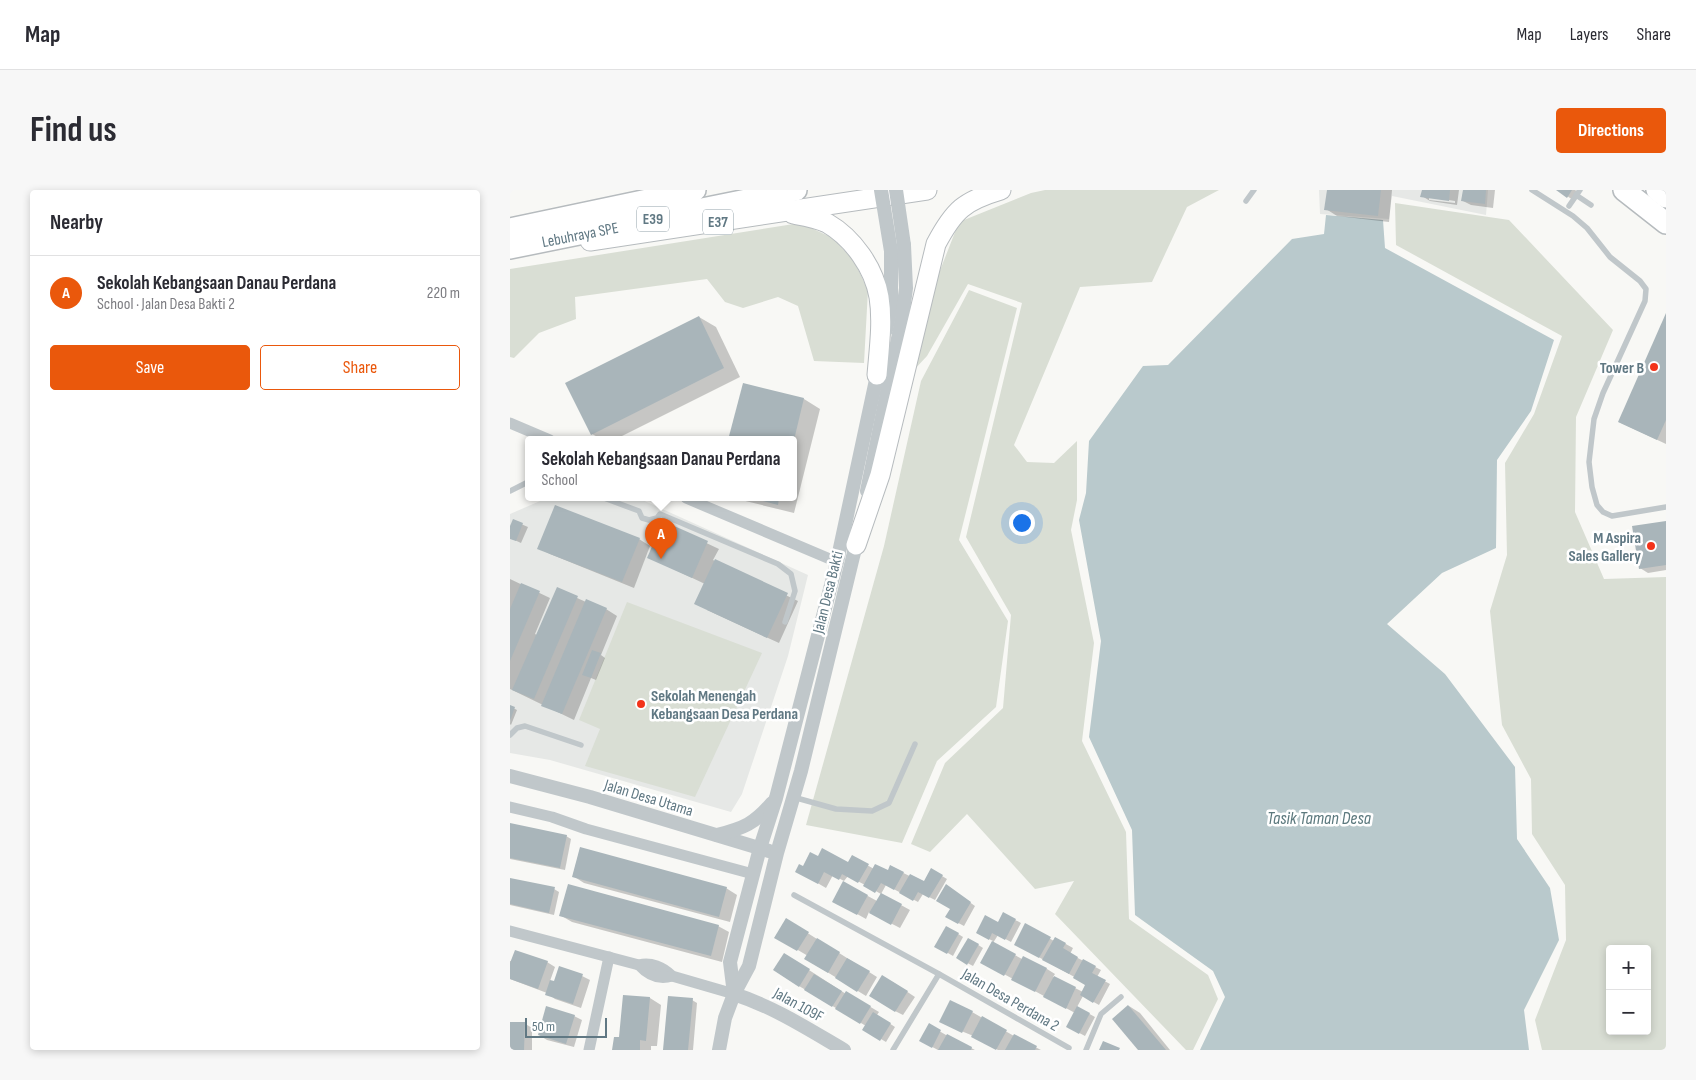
<!DOCTYPE html>
<html lang="en">
<head>
<meta charset="utf-8">
<style>
	:root { --surface:#fff; --page:#f7f7f7; --text:#2b2b33; --muted:#7c7c81; --line:#e1e1e2; --accent:#ea580c }
	body { margin:0; font-family:"Sofia Sans Condensed",sans-serif; background:var(--page); color:var(--text) }
	.controls { position:absolute; right:15px; bottom:15px; display:grid; overflow:hidden; border-radius:5px; box-shadow:0 2px 8px #0003 }
	.controls button { width:45px; height:45px; display:grid; place-items:center; padding:0; border:0; border-bottom:1px solid var(--line); background:var(--surface); color:var(--text); font:25px sans-serif }
	.scale { position:absolute; left:15px; bottom:12px; width:82px; box-sizing:border-box; padding-left:5px; border:2px solid #607883; border-top:0; font-size:14px; line-height:18px; white-space:nowrap; color:#607883; -webkit-text-stroke:4px #fff; paint-order:stroke }
	.you { position:absolute; left:511px; top:332px; width:18px; height:18px; margin:-12px; border:4px solid #fff; border-radius:50%; background:#1a73e8; box-shadow:0 0 0 8px #1a73e833 }
	.badge { display:grid; place-items:center; width:32px; height:32px; border-radius:50%; background:var(--accent); color:#fff; font-size:16px; font-weight:700 }
	.pin { position:absolute; translate:-50% -41px; filter:drop-shadow(0 1px 2px #0008) }
	.pin::after { content:''; position:absolute; top:26px; width:18px; height:15px; background:inherit; clip-path:polygon(0 0,100% 0,50% 100%) }
	.popup { position:absolute; left:15px; top:246px; width:272px; height:65px; box-sizing:border-box; display:grid; place-content:center; border-radius:5px; background:var(--surface); filter:drop-shadow(0 1px 4px #0005); font-size:16px; white-space:nowrap; color:var(--muted) }
	.popup b { font-size:19px; color:var(--text) }
	.popup::after { content:''; position:absolute; left:50%; top:100%; margin-left:-10px; border:10px solid transparent; border-top-color:var(--surface) }
	.list { margin:0; padding:0; list-style:none }
	h2 { display:flex; justify-content:space-between; align-items:center; height:65px; margin:0; padding:0 20px; font-size:21px }
	h2 small { font-size:16px; font-weight:400; color:var(--muted) }
	.list li { display:grid; grid-template-columns:32px 1fr auto; gap:15px; align-items:center; box-sizing:border-box; height:75px; padding:0 20px; border-top:1px solid var(--line) }
	.list b { display:block; font-size:19px; white-space:nowrap }
	.list p { margin:0; font-size:16px; white-space:nowrap; color:var(--muted) }
	.list em { font-size:16px; font-style:normal; color:var(--muted) }
	.actions { display:flex; gap:10px; padding:15px 20px }
	.actions a { flex:1; padding:11px 0; border:1px solid var(--accent); border-radius:5px; text-align:center; font-size:18px; color:var(--accent) }
	.actions .main { background:var(--accent); color:#fff }
	.map { position:relative; flex:none; width:1156px; height:860px; overflow:hidden; border-radius:5px }
	header { display:flex; align-items:center; gap:30px; box-sizing:border-box; height:70px; padding:0 25px; background:var(--surface); border-bottom:1px solid var(--line) }
	header strong { font-size:24px }
	nav { display:flex; gap:28px; margin-inline-start:auto; font-size:18px }
	.intro { display:flex; align-items:center; justify-content:space-between; box-sizing:border-box; height:120px; padding:0 30px }
	h1 { margin:0; font-size:35px }
	.button { padding:12px 22px; border-radius:5px; background:var(--accent); color:#fff; font-size:18px; font-weight:700 }
	main { display:flex; gap:30px; padding:0 30px }
	aside { flex:1; background:var(--surface); border-radius:5px; box-shadow:0 2px 8px #0003 }
	.map>svg:first-child { display:block }
	.built { fill:#e6e8e6 }
	.green { fill:#d9ded4; fill-rule:evenodd }
	.water { fill:#b9c9cc }
	.shadow { fill:#0003; fill-rule:evenodd }
	.building { fill:#a9b5ba }
	.lines { fill:none; stroke-linecap:round; stroke-linejoin:round }
	.trunk-casing { stroke:#b6bbbe; stroke-width:21 }
	.motorway-casing { stroke:#b6bbbe; stroke-width:24 }
	.service { stroke:#c0c7ca; stroke-width:5.5 }
	.minor { stroke:#c0c7ca; stroke-width:11 }
	.tertiary { stroke:#c0c7ca; stroke-width:14 }
	.trunk { stroke:#fff; stroke-width:19 }
	.motorway { stroke:#fff; stroke-width:21 }
	.tertiary-bridge { stroke:#c0c7ca; stroke-width:14 }
	.poi-dot { fill:#f3331a; stroke:#fff; stroke-width:2 }
	.labels { text-anchor:middle; stroke-width:5; stroke-linejoin:round; paint-order:stroke }
	.shield { fill:#fff; stroke:#90a0a8; stroke-width:1 }
	.shield-label { font-size:15px; font-weight:bold; fill:#607883 }
	.street-label { font-size:16px; fill:#607883; stroke:#fff }
	.poi-label { font-size:16px; font-weight:bold; fill:#607883; stroke:#fff; text-anchor:end }
	.water-label { font-size:18px; font-style:italic; fill:#5b787d; stroke:#fff }
</style>
</head>
<body>
<header>
<strong>Map</strong>
<nav><a>Map</a><a>Layers</a><a>Share</a></nav>
</header>
<div class="intro"><h1>Find us</h1><a class="button">Directions</a></div>
<main>
<aside>
<h2>Nearby<small></small></h2>
<ul class="list">
<li><span class="badge">A</span><div><b>Sekolah Kebangsaan Danau Perdana</b><p>School · Jalan Desa Bakti 2</p></div><em>220 m</em></li>
</ul>
<div class="actions"><a class="main">Save</a><a>Share</a></div>
</aside>
<div class="map">
<svg width="1156" height="860" viewBox="0 0 1156 860">
	<rect width="100%" height="100%" fill="#f8f8f5"/>
	<!-- built -->
	<g class="built">
		<polygon points="809,0 978,0 976,25 882,6 879,29 810,24"/>
		<polygon points="37,308 128,308 298,385 278,466 232,604 221,622 40,570 0,563 0,324"/>
	</g>
	<!-- green -->
	<g class="green">
		<polygon points="535,0 709,0 677,17 642,92 570,97 504,255 517,272 544,273 567,251 567,310 561,340 584,453 572,551 616,642 619,729 698,785 708,809 683,860 676,860 545,724 564,691 525,699 457,624 420,662 401,654 435,573 493,518 501,425 456,347 512,113 458,94 417,166 403,181 429,83 449,32 521,3"/>
		<path d="M885,13l114,17 104,110 -37,87 -1,95 29,67 62,-2v473h-124l-7,-30 31,-80 -1,-55 -33,-51 -1,-55 -29,-54 -12,-114 17,-56 -2,-92 29,-49 28,-78 -166,-91zM1100,759h37v82h-37z"/>
		<polygon points="290,33 323,48 344,71 358,100 354,173 304,171 288,116 268,107 233,118 215,112 197,89 65,107 66,129 29,143 4,168 0,167 0,79"/>
		<polygon points="459,100 507,118 449,350 498,431 486,517 427,571 392,653 296,635 374,356 411,191"/>
		<polygon points="117,412 252,463 185,607 75,576 90,539 69,530"/>
	</g>
	<!-- water -->
	<polygon class="water" points="816,25 873,30 875,58 1044,150 1021,221 987,270 986,358 932,383 877,434 935,484 1005,577 1007,649 1040,698 1049,750 1014,820 1019,860 690,860 715,807 703,781 625,725 622,640 579,547 591,451 569,330 576,303 579,251 633,176 658,175 782,49 814,44"/>
	<!-- shadow -->
	<g class="shadow">
		<polygon points="818,0 882,0 879,32 827,26 816,19"/>
		<path d="M913,0h36l-2,15 -27,-4 -8,-5zM919,7l26,4v2l-26,-3z"/>
		<polygon points="954,0 985,0 983,18 961,15 953,11"/>
		<polygon points="1048,0 1065,0 1068,2 1063,10"/>
		<polygon points="189,127 206,137 230,187 104,250 93,250 82,244"/>
		<polygon points="1156,127 1156,254 1109,232"/>
		<polygon points="234,195 294,209 310,219 284,323 223,308 284,308 284,250 220,250"/>
		<polygon points="4,331 18,337 11,353 0,348 0,339"/>
		<polygon points="1156,332 1156,380 1138,383 1130,378"/>
		<polygon points="154,333 209,359 203,370 288,411 269,453 197,420 195,394 138,367"/>
		<polygon points="129,349 140,356 124,398 40,364 29,358"/>
		<polygon points="0,389 40,408 25,444 27,445 47,399 76,412 96,419 107,426 91,465 95,468 86,490 81,488 64,530 0,499"/>
		<polygon points="1,517 7,520 1,535 0,534"/>
		<polygon points="0,634 56,646 61,649 55,680 0,669"/>
		<polygon points="343,667 364,679 378,682 381,677 414,693 422,680 437,689 425,710 413,704 408,712 376,695 371,704 400,720 390,738 359,722 356,729 324,711 334,693 367,711 371,704 355,695 338,686 334,691 323,685 316,698 287,681 308,668 339,674"/>
		<polygon points="63,686 216,698 227,705 220,732 74,693"/>
		<polygon points="0,689 44,699 49,702 44,725 0,715"/>
		<polygon points="441,699 465,716 454,736 437,727 441,719"/>
		<polygon points="494,724 511,733 501,752 488,745 483,753 512,769 513,768 537,779 545,784 543,787 573,802 577,794 505,754 516,735 544,751 545,748 563,758 560,764 591,780 587,787 600,794 589,815 573,806 567,817 585,827 575,846 558,837 565,823 472,772 483,751 467,743 489,734"/>
		<polygon points="50,725 208,736 219,742 212,772 62,732"/>
		<polygon points="277,730 367,787 356,806 296,769 298,766 266,747"/>
		<polygon points="437,737 453,747 443,766 426,756"/>
		<polygon points="459,749 473,758 463,776 448,768"/>
		<polygon points="282,769 336,804 337,803 369,822 367,825 385,837 376,852 354,839 356,836 289,796"/>
		<polygon points="0,771 37,772 45,777 40,791 45,793 72,786 80,790 71,818 45,809 37,803 0,789"/>
		<polygon points="381,791 405,807 393,825 385,821"/>
		<polygon points="114,806 140,808 151,815 147,856 141,856 141,860 104,860 110,849"/>
		<polygon points="182,810 187,813 183,860 154,860"/>
		<polygon points="619,816 630,823 660,860 629,860"/>
		<polygon points="462,822 504,846 531,860 488,860 461,845 439,836"/>
		<polygon points="64,826 72,830 64,857 37,850 29,845"/>
		<polygon points="0,833 14,833 22,838 22,860 0,860"/>
		<polygon points="419,835 436,845 465,860 428,860 411,851"/>
	</g>
	<!-- building -->
	<g class="building">
		<polygon points="817,0 871,0 868,26 814,20"/>
		<polygon points="912,0 940,0 939,11 910,7"/>
		<polygon points="953,0 976,0 975,14 951,11"/>
		<polygon points="1046,0 1062,0 1057,8"/>
		<polygon points="1156,123 1156,230 1147,250 1108,232"/>
		<polygon points="189,126 214,178 81,245 55,193"/>
		<polygon points="233,193 294,208 284,250 218,250"/>
		<polygon points="242,308 269,308 268,315"/>
		<polygon points="45,315 130,348 112,392 27,359"/>
		<polygon points="3,329 13,333 6,351 0,349 0,336"/>
		<polygon points="153,331 198,351 182,388 137,368"/>
		<polygon points="1156,331 1156,375 1129,379 1122,336"/>
		<polygon points="205,369 278,403 257,448 184,414"/>
		<polygon points="11,393 30,401 0,471 0,419"/>
		<polygon points="47,397 68,406 24,509 2,500"/>
		<polygon points="76,409 97,418 52,524 31,516"/>
		<polygon points="82,460 91,463 81,488 72,485"/>
		<polygon points="0,515 5,517 0,531"/>
		<polygon points="0,633 57,645 50,678 0,668"/>
		<polygon points="70,657 217,697 209,727 62,687"/>
		<polygon points="312,658 338,672 342,665 359,674 348,693 332,684 329,690 314,682 308,694 285,682 289,674 293,676 300,662 308,666"/>
		<polygon points="365,674 378,680 380,675 394,682 384,700 371,693 365,703 353,696"/>
		<polygon points="421,678 433,685 419,708 408,702 403,711 389,703 400,684 414,691"/>
		<polygon points="0,688 45,697 39,723 0,714"/>
		<polygon points="333,691 358,705 347,725 322,712"/>
		<polygon points="58,694 209,735 201,766 49,726"/>
		<polygon points="436,694 461,712 448,734 435,727 440,719 426,711"/>
		<polygon points="371,703 392,714 381,735 359,723"/>
		<polygon points="493,722 506,729 495,750 482,743 479,750 466,743 475,725 488,732"/>
		<polygon points="276,728 299,742 287,761 264,748"/>
		<polygon points="515,733 541,747 529,768 504,755"/>
		<polygon points="436,736 449,743 437,764 424,757"/>
		<polygon points="545,747 556,753 553,758 568,767 559,784 532,770"/>
		<polygon points="307,748 330,762 318,783 294,769"/>
		<polygon points="458,748 469,754 457,775 446,768"/>
		<polygon points="482,751 506,764 494,786 470,773"/>
		<polygon points="5,760 38,771 28,799 0,789 0,773"/>
		<polygon points="274,763 300,779 289,797 263,780"/>
		<polygon points="513,766 537,778 525,802 501,790"/>
		<polygon points="337,768 360,781 347,802 325,788"/>
		<polygon points="573,769 586,776 582,783 596,790 583,813 570,805 575,795 563,788"/>
		<polygon points="49,776 73,784 63,814 35,805 40,790 44,791"/>
		<polygon points="304,784 332,801 322,817 294,800"/>
		<polygon points="372,785 398,801 385,822 359,806"/>
		<polygon points="544,786 566,797 556,819 533,807"/>
		<polygon points="336,801 361,816 350,834 325,819"/>
		<polygon points="113,805 140,807 136,851 130,850 130,860 102,860 104,847 109,847"/>
		<polygon points="158,806 183,808 178,860 153,860"/>
		<polygon points="440,810 463,821 452,843 429,832"/>
		<polygon points="618,815 656,860 628,860 602,829"/>
		<polygon points="36,816 65,825 56,854 28,845"/>
		<polygon points="567,816 580,823 569,844 556,837"/>
		<polygon points="363,822 381,833 370,851 352,840"/>
		<polygon points="472,826 497,840 486,860 461,847"/>
		<polygon points="0,832 15,832 14,860 0,860"/>
		<polygon points="419,833 431,840 422,858 409,851"/>
		<polygon points="437,844 462,857 461,860 428,860"/>
		<polygon points="504,844 527,856 525,860 495,860"/>
		<polygon points="593,851 610,858 609,860 589,860"/>
	</g>
	<g class="lines">
		<defs>
			<g id="trunk">
				<path d="M283,24c11,2 24,4 34,9 26,15 47,45 52,74 4,25 0,53 -2,78"/>
				<polyline points="80,51 417,0"/>
				<path d="M346,355l24,-70 56,-231c18,-34 28,-43 65,-54"/>
			</g>
			<g id="motorway">
				<polyline points="1114,0 1156,33"/>
				<polyline points="1147,0 1156,7"/>
				<polyline points="0,39 185,0"/>
				<polyline points="0,58 286,0"/>
			</g>
		</defs>
		<!-- trunk casing -->
		<use href="#trunk" class="trunk-casing"/>
		<!-- motorway casing -->
		<use href="#motorway" class="motorway-casing"/>
		<!-- service -->
		<g class="service">
			<polyline points="1022,0 1063,26 1077,38 1100,67 1130,91 1136,99 1135,111 1093,203 1084,229 1079,272 1082,297 1087,315 1093,322 1102,326 1156,317"/>
			<polyline points="1066,5 1081,15"/>
			<polyline points="736,11 744,0"/>
			<polyline points="1059,16 1070,0"/>
			<polyline points="0,301 18,292"/>
			<polyline points="94,308 129,321 132,328 139,330 147,328 150,324 268,374 281,384 285,401 275,432"/>
			<polyline points="0,545 7,538 15,536 71,555"/>
			<polyline points="283,607 326,619 362,621 379,613 405,554"/>
			<polyline points="284,705 429,784 559,858"/>
			<polyline points="383,860 429,784"/>
			<polyline points="576,860 591,824 611,807"/>
		</g>
		<!-- minor -->
		<g class="minor">
			<polyline points="0,233 40,250"/>
			<polyline points="176,308 327,372"/>
			<polyline points="0,617 42,627 76,639 243,684"/>
			<path d="M0,741l129,34c12,-3 24,2 33,11l62,18"/>
			<path d="M129,775c9,10 20,15 33,11"/>
			<polyline points="79,860 99,767"/>
		</g>
		<!-- tertiary -->
		<g class="tertiary">
			<polyline points="376,140 381,116 381,61"/>
			<polyline points="357,301 392,129 396,98 394,55"/>
			<polyline points="0,586 80,607 259,661"/>
			<path d="M207,645c27,-7 37,-11 55,-32"/>
			<polyline points="224,804 220,772 250,658 266,608 327,372 369,176"/>
			<path d="M224,804c40,13 74,35 110,56"/>
			<polyline points="209,860 215,828 224,804 239,776 267,663 291,581 348,346"/>
		</g>
		<!-- trunk -->
		<use href="#trunk" class="trunk"/>
		<!-- motorway -->
		<use href="#motorway" class="motorway"/>
		<!-- tertiary-bridge -->
		<g class="tertiary-bridge">
			<polyline points="371,0 381,61"/>
			<polyline points="386,0 394,55"/>
		</g>
	</g>
	<!-- markers -->
	<g class="poi-dot">
		<circle cx="1144" cy="177" r="5"/>
		<circle cx="1141" cy="356" r="5"/>
		<circle cx="131" cy="514" r="5"/>
	</g>
	<g class="labels">
		<!-- shield labels -->
		<g class="shield">
			<rect x="127" y="16.5" width="32" height="25" rx="4"/>
			<rect x="193" y="19.5" width="30" height="25" rx="4"/>
		</g>
		<g class="shield-label">
			<text x="143" y="34">E39</text>
			<text x="208" y="37">E37</text>
		</g>
		<!-- street labels -->
		<g class="street-label">
			<text transform="translate(70 44) rotate(-11)" y="6">Lebuhraya SPE</text>
			<text transform="translate(317 402) rotate(-76)" y="6">Jalan Desa Bakti</text>
			<text transform="translate(139 607) rotate(17)" y="6">Jalan Desa Utama</text>
			<text transform="translate(501 809) rotate(30)" y="6">Jalan Desa Perdana 2</text>
			<text transform="translate(289 814) rotate(29)" y="6">Jalan 109F</text>
		</g>
		<!-- poi labels -->
		<g class="poi-label">
			<text x="1134" y="183">Tower B</text>
			<text x="1131" y="353">M Aspira<tspan x="1131" dy="18">Sales Gallery</tspan></text>
			<text x="141" y="511" text-anchor="start">Sekolah Menengah<tspan x="141" dy="18">Kebangsaan Desa Perdana</tspan></text>
		</g>
		<!-- water labels -->
		<g class="water-label">
			<text x="809" y="634">Tasik Taman Desa</text>
		</g>
	</g>
</svg>
<div class="controls">
<button>+</button>
<button>−</button>
</div>
<div class="scale">50 m</div>
<div class="you"></div>
<div class="pin badge" style="left:151px;top:369px">A</div>
<div class="popup"><b>Sekolah Kebangsaan Danau Perdana</b>School</div>
</div>
</main>
</body>
</html>
